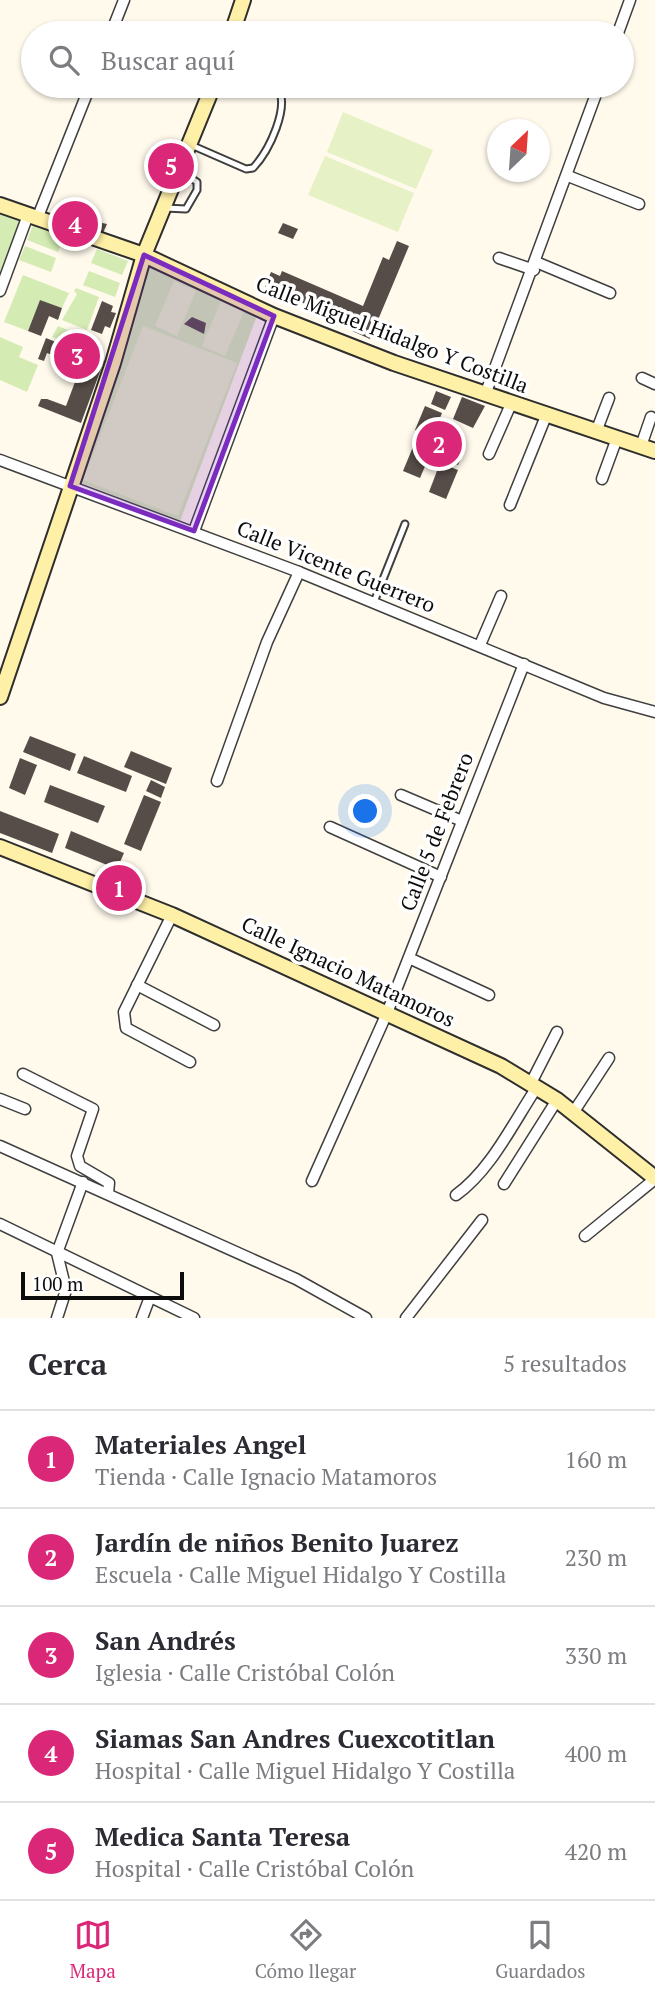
<!DOCTYPE html>
<html lang="es">
<head>
<meta charset="utf-8">
<style>
	:root { --surface:#fff; --page:#f7f7f7; --text:#2b2b33; --muted:#7c7c81; --line:#e1e1e2; --accent:#db2777 }
	body { margin:0; font-family:"PT Serif",serif; background:var(--page); color:var(--text) }
	.compass { position:absolute; left:487px; top:119px; width:63px; height:63px; border-radius:50%; background:var(--surface); box-shadow:0 2px 5px #0004; rotate:25deg }
	.scale { position:absolute; left:21px; bottom:18px; width:163px; box-sizing:border-box; padding-left:7px; border:4px solid #0c0c0c; border-top:0; font-size:19px; line-height:24px; white-space:nowrap; color:#0c0c0c; -webkit-text-stroke:5px #fff; paint-order:stroke }
	.you { position:absolute; left:366px; top:812px; width:24px; height:24px; margin:-18px; border:5px solid #fff; border-radius:50%; background:#1a73e8; box-shadow:0 0 0 10px #1a73e833 }
	.badge { display:grid; place-items:center; width:46px; height:46px; border-radius:50%; background:var(--accent); color:#fff; font-size:23px; font-weight:700 }
	.pin { position:absolute; translate:-50% -50%; border:4px solid #fff; box-shadow:0 2px 7px #0006 }
	.list { margin:0; padding:0; list-style:none }
	h2 { display:flex; justify-content:space-between; align-items:center; height:91px; margin:0; padding:0 28px; font-size:30px }
	h2 small { font-size:23px; font-weight:400; color:var(--muted) }
	.list li { display:grid; grid-template-columns:46px 1fr auto; gap:21px; align-items:center; box-sizing:border-box; height:98px; padding:0 28px; border-top:2px solid var(--line) }
	.list b { display:block; font-size:26px; white-space:nowrap }
	.list p { margin:0; font-size:23px; white-space:nowrap; color:var(--muted) }
	.list em { font-size:23px; font-style:normal; color:var(--muted) }
	.icon { flex:none; width:38px; height:38px; fill:none; stroke:currentColor; stroke-width:2; stroke-linecap:round; stroke-linejoin:round }
	.map { position:relative; flex:none; width:655px; height:1318px; overflow:hidden }
	.search { position:absolute; background:var(--surface); box-shadow:0 2px 5px #0004; left:21px; right:21px; top:21px; height:77px; display:flex; align-items:center; gap:18px; box-sizing:border-box; padding:0 24px; border-radius:38px; color:var(--muted); font-size:26px }
	.sheet { height:581px; background:var(--surface) }
	nav { display:flex; justify-content:space-around; align-items:center; box-sizing:border-box; height:98px; border-top:2px solid var(--line); background:var(--surface); font-size:19px; color:var(--muted) }
	nav a { display:grid; justify-items:center; gap:4px }
	nav .on { color:var(--accent) }
	.map>svg:first-child { display:block }
	.green { fill:#d4ecb3 }
	.pitch { fill:#e6f2c6 }
	.building { fill:#564c48 }
	.lines { fill:none; stroke-linecap:round; stroke-linejoin:round }
	.lane-casing { stroke:#3f3f3f; stroke-width:9 }
	.street-casing { stroke:#3f3f3f; stroke-width:13 }
	.secondary-casing { stroke:#2e2e2e; stroke-width:18 }
	.lane { stroke:#fff; stroke-width:5 }
	.street { stroke:#fff; stroke-width:10 }
	.secondary { stroke:#fff0a7; stroke-width:14 }
	.marked { fill:#7b2cbf; fill-opacity:0.2; stroke:#7b2cbf; stroke-width:5; stroke-linejoin:round }
	.labels { text-anchor:middle; stroke-width:7; stroke-linejoin:round; paint-order:stroke }
	.street-label { font-size:21px; fill:#0c0c0c; stroke:#fff }
</style>
</head>
<body>
<div class="map">
<svg width="655" height="1318" viewBox="0 0 655 1318">
	<rect width="100%" height="100%" fill="#fffaec"/>
	<!-- green -->
	<g class="green">
		<polygon points="0,212 22,220 0,277"/>
		<polygon points="33,225 64,237 58,252 27,240"/>
		<polygon points="25,246 56,258 51,272 19,260"/>
		<polygon points="97,249 128,261 122,275 91,263"/>
		<polygon points="148,266 258,313 180,521 76,481 121,364 133,307"/>
		<polygon points="89,271 120,283 115,297 83,285"/>
		<polygon points="23,275 69,293 62,308 40,300 28,331 4,322"/>
		<polygon points="76,288 99,297 87,330 62,320 77,294 74,291"/>
		<polygon points="58,326 85,337 81,348 52,337"/>
		<polygon points="0,337 23,347 19,357 38,365 27,392 0,380"/>
	</g>
	<!-- pitch -->
	<g class="pitch">
		<polygon points="343,112 433,150 416,189 327,152"/>
		<polygon points="325,156 414,193 398,232 308,195"/>
		<polygon points="174,281 196,291 177,336 155,326"/>
		<polygon points="221,301 244,311 225,356 202,346"/>
		<polygon points="143,326 237,363 178,516 83,480"/>
	</g>
	<!-- building -->
	<g class="building">
		<polygon points="83,219 107,224 103,233 81,227"/>
		<polygon points="283,223 298,229 293,239 278,233"/>
		<polygon points="397,241 409,246 370,339 352,331 355,325 265,287 271,272 280,276 282,271 363,306 383,257 389,260"/>
		<polygon points="40,300 62,308 58,320 49,316 41,336 28,331"/>
		<polygon points="102,301 113,306 111,312 116,313 110,328 105,326 102,334 91,330"/>
		<polygon points="192,317 206,323 204,334 184,324"/>
		<polygon points="46,338 85,354 87,349 99,354 98,358 104,361 81,423 38,406 41,399 47,399 66,406 81,366 47,353 44,361 38,359"/>
		<polygon points="436,391 451,397 445,410 431,404"/>
		<polygon points="462,397 485,406 473,428 453,419"/>
		<polygon points="425,406 442,413 432,438 415,430"/>
		<polygon points="444,440 465,449 458,465 437,456"/>
		<polygon points="415,442 432,450 420,478 403,471"/>
		<polygon points="440,463 458,470 446,499 429,492"/>
		<polygon points="30,736 76,754 70,771 23,752"/>
		<polygon points="131,751 172,768 166,784 124,767"/>
		<polygon points="84,756 132,776 126,792 77,773"/>
		<polygon points="20,758 37,765 25,795 9,788"/>
		<polygon points="151,780 165,787 161,798 146,791"/>
		<polygon points="50,785 105,806 98,823 44,802"/>
		<polygon points="144,795 161,802 141,851 124,844"/>
		<polygon points="0,811 59,834 52,853 0,833"/>
		<polygon points="71,831 124,853 117,869 65,848"/>
	</g>
	<g class="lines">
		<defs>
			<g id="lane">
				<path d="M191,145l55,24 7,-1c16,-17 38,-62 24,-82"/>
				<polyline points="165,208 186,209 197,190 197,182 178,170"/>
				<polyline points="374,602 405,524"/>
			</g>
			<g id="street">
				<polyline points="111,33 124,0"/>
				<polyline points="618,33 630,0"/>
				<polyline points="568,176 639,204"/>
				<polyline points="37,219 90,86"/>
				<polyline points="499,258 534,270"/>
				<polyline points="536,262 610,293"/>
				<polyline points="0,291 28,215"/>
				<polyline points="642,378 655,384"/>
				<polyline points="485,395 599,86"/>
				<polyline points="596,432 609,398"/>
				<polyline points="641,446 651,417"/>
				<polyline points="489,454 511,404"/>
				<polyline points="0,460 299,572 604,698 655,712"/>
				<polyline points="602,479 617,438"/>
				<polyline points="510,505 546,416"/>
				<polyline points="194,531 274,316"/>
				<polyline points="480,645 501,596"/>
				<polyline points="217,781 267,642 299,572"/>
				<polyline points="401,795 462,821"/>
				<polyline points="330,827 441,877"/>
				<polyline points="172,915 124,1012 126,1028 190,1062"/>
				<polyline points="409,958 489,995"/>
				<polyline points="137,985 214,1025"/>
				<polyline points="23,1074 93,1109 77,1156 80,1166 109,1183 108,1193"/>
				<polyline points="531,1083 557,1032"/>
				<polyline points="0,1099 25,1109"/>
				<polyline points="573,1113 609,1058"/>
				<polyline points="0,1146 296,1279 366,1318"/>
				<polyline points="312,1181 387,1013 524,664"/>
				<polyline points="504,1184 557,1100"/>
				<path d="M456,1195c35,-25 57,-72 81,-108"/>
				<polyline points="0,1224 194,1318"/>
				<polyline points="585,1236 655,1179"/>
				<polyline points="57,1318 66,1290 57,1253 83,1182"/>
				<polyline points="142,1318 150,1297"/>
				<polyline points="406,1318 482,1220"/>
			</g>
			<g id="secondary">
				<polyline points="232,33 243,0"/>
				<polyline points="0,205 144,255 274,316 394,363 655,451"/>
				<polyline points="0,697 113,363 144,255 213,86"/>
				<polyline points="0,847 172,915 501,1066 557,1100 655,1178"/>
			</g>
		</defs>
		<!-- lane casing -->
		<use href="#lane" class="lane-casing"/>
		<!-- street casing -->
		<use href="#street" class="street-casing"/>
		<!-- secondary casing -->
		<use href="#secondary" class="secondary-casing"/>
		<!-- lane -->
		<use href="#lane" class="lane"/>
		<!-- street -->
		<use href="#street" class="street"/>
		<!-- secondary -->
		<use href="#secondary" class="secondary"/>
	</g>
	<!-- marked area -->
	<path class="marked" d="M144,255l130,61 -80,215 -124,-45z"/>
	<g class="labels">
		<!-- street labels -->
		<g class="street-label">
			<text transform="translate(392 335) rotate(21)" y="7">Calle Miguel Hidalgo Y Costilla</text>
			<text transform="translate(336 567) rotate(22)" y="7">Calle Vicente Guerrero</text>
			<text transform="translate(437 832) rotate(-69)" y="7">Calle 5 de Febrero</text>
			<text transform="translate(348 972) rotate(25)" y="7">Calle Ignacio Matamoros</text>
		</g>
	</g>
</svg>
<svg class="compass" viewBox="-18 -18 36 36"><path d="M0-13l5 13h-10z" fill="#e53935"/><path d="M0 13l5-13h-10z" fill="#7c7c81"/></svg>
<div class="scale">100 m</div>
<div class="you"></div>
<div class="pin badge" style="left:119px;top:888px">1</div>
<div class="pin badge" style="left:439px;top:444px">2</div>
<div class="pin badge" style="left:77px;top:356px">3</div>
<div class="pin badge" style="left:75px;top:224px">4</div>
<div class="pin badge" style="left:171px;top:166px">5</div>
<div class="search"><svg class="icon" aria-label="search" viewBox="0 0 24 24"><circle cx="10" cy="10" r="6"/><path d="M15 15l6 6"/></svg>Buscar aquí</div>
</div>
<section class="sheet">
<h2>Cerca<small>5 resultados</small></h2>
<ul class="list">
<li><span class="badge">1</span><div><b>Materiales Angel</b><p>Tienda · Calle Ignacio Matamoros</p></div><em>160 m</em></li>
<li><span class="badge">2</span><div><b>Jardín de niños Benito Juarez</b><p>Escuela · Calle Miguel Hidalgo Y Costilla</p></div><em>230 m</em></li>
<li><span class="badge">3</span><div><b>San Andrés</b><p>Iglesia · Calle Cristóbal Colón</p></div><em>330 m</em></li>
<li><span class="badge">4</span><div><b>Siamas San Andres Cuexcotitlan</b><p>Hospital · Calle Miguel Hidalgo Y Costilla</p></div><em>400 m</em></li>
<li><span class="badge">5</span><div><b>Medica Santa Teresa</b><p>Hospital · Calle Cristóbal Colón</p></div><em>420 m</em></li>
</ul>
</section>
<nav>
<a class="on"><svg class="icon" aria-label="map" viewBox="0 0 24 24"><path d="M3 6l6-2 6 2 6-2v14l-6 2-6-2-6 2zM9 4v14M15 6v14"/></svg>Mapa</a>
<a><svg class="icon" aria-label="directions" viewBox="0 0 24 24"><path d="M12 3l9 9-9 9-9-9zM9 14v-3h6M13 9l2 2-2 2"/></svg>Cómo llegar</a>
<a><svg class="icon" aria-label="saved" viewBox="0 0 24 24"><path d="M7 4h10v16l-5-4-5 4z"/></svg>Guardados</a>
</nav>
</body>
</html>
